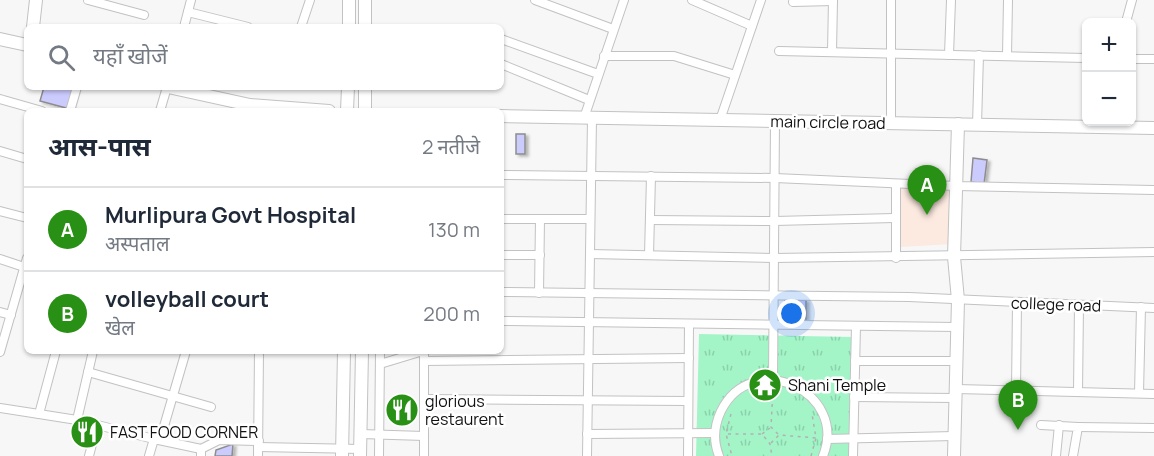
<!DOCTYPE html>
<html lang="hi">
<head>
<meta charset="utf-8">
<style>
	:root { --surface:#fff; --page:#f2f2f3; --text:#1f2937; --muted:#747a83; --line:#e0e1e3; --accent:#289014 }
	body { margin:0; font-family:Manrope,"Noto Sans Devanagari",sans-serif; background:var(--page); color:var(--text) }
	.controls { position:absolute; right:18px; top:18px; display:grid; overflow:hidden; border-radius:9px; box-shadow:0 2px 4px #0004 }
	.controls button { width:54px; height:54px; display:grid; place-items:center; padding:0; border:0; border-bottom:2px solid var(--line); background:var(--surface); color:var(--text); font:30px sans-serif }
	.you { position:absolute; left:792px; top:314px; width:21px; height:21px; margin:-15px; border:4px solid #fff; border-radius:50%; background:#1a73e8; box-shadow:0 0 0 9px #1a73e833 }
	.badge { display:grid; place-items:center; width:39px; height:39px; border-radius:50%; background:var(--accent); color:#fff; font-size:20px; font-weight:700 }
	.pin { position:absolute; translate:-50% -50px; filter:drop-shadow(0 2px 3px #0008) }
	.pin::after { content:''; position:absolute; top:32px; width:21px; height:18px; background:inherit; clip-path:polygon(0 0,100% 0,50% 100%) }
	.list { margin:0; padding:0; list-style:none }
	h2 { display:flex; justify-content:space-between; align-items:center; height:78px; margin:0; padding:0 24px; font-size:26px }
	h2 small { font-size:20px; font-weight:400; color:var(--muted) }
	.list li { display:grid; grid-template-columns:39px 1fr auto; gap:18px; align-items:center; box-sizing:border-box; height:84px; padding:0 24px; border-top:2px solid var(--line) }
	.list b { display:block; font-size:22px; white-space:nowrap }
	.list p { margin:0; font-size:20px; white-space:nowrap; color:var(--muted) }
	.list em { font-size:20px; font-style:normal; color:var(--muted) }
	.icon { flex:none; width:33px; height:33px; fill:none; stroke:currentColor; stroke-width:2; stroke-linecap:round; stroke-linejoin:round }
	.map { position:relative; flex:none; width:1154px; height:456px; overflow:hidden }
	.search { position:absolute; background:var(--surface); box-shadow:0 2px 4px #0004; left:24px; top:24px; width:480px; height:66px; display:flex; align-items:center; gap:15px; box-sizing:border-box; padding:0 21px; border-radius:9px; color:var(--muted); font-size:22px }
	.panel { position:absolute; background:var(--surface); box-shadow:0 2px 4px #0004; left:24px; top:108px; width:480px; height:246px; border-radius:9px }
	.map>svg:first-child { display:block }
	.medical { fill:#fce9e0 }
	.grass { fill:url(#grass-tufts) }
	.building { fill:#cccbfe; stroke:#8d8d8f; stroke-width:1.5; filter:url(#shadow) }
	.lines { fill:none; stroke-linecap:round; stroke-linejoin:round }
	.street-casing { stroke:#c2c2c3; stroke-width:10 }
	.secondary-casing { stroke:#c2c2c3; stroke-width:14 }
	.path { stroke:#b1b1b2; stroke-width:1.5; stroke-dasharray:3 4.5; stroke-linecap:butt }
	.street { stroke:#fff; stroke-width:8 }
	.secondary { stroke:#fff; stroke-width:12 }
	.labels { text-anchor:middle; stroke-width:5; stroke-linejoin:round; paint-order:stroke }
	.street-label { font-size:16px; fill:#101010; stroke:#fff }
	.poi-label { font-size:16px; fill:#101010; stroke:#fff; text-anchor:start }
</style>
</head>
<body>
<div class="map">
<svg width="1154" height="456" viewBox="0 0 1154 456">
	<defs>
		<pattern id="grass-tufts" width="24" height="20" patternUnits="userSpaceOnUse" patternTransform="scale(1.5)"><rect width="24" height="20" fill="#a3f5c8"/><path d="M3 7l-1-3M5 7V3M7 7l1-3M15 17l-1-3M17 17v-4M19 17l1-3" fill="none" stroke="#8bd1ab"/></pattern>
		<filter id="shadow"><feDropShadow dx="3" dy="2" stdDeviation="1.5" flood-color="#0004"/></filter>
	</defs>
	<rect width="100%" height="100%" fill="#f7f7f8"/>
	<!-- medical -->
	<polygon class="medical" points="897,185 956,186 953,244 900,247"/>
	<!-- grass -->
	<polygon class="grass" points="699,334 852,337 849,456 696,456"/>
	<!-- building -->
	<g class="building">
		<polygon points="44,87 76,87 70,109 40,101"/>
		<rect x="516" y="134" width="9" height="20"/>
		<polygon points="973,158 987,160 984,184 971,182"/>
		<polygon points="785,299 806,300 806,319 784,318"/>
		<polygon points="233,444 232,456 215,456 216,450"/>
	</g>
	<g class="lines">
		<defs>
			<g id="street">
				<polyline points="88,0 144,15"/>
				<polyline points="535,0 613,29"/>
				<polyline points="692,0 752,26"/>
				<polyline points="891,0 891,123"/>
				<polyline points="793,2 833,1"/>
				<polyline points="188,12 248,27"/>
				<polyline points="1126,22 1132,0"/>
				<polyline points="184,27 191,0"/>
				<polyline points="301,27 310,0"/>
				<polyline points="501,39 598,74"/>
				<polyline points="779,51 1086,58"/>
				<polyline points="832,52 833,0"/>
				<polyline points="949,55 951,0"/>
				<polyline points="604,56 674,56 735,75"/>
				<polyline points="1007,56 1008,0"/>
				<polyline points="1132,59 1154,59"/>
				<polyline points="501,64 589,100"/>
				<polyline points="0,99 42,111"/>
				<polyline points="70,111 77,87"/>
				<polyline points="160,111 167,87"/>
				<polyline points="584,118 624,0"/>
				<polyline points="720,120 761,0"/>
				<polyline points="977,125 979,55"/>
				<polyline points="0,151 27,159"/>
				<polyline points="501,175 775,178 956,186 1154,190"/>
				<polyline points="0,211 27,218"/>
				<polyline points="501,219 590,219"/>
				<polyline points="650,220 775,221 894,218"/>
				<polyline points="590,254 774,258 1154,252"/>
				<polyline points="501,255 540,255"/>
				<polyline points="649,255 651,176"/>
				<polyline points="896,258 896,184"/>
				<polyline points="0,259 24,267"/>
				<polyline points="501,292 909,297 1154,308"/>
				<polyline points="539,293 540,219"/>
				<polyline points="0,312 11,315"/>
				<polyline points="501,321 957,327"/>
				<polyline points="56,351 39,414 77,420 154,439"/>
				<polyline points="424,351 424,456"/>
				<polyline points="0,352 27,258"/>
				<polyline points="424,361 689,358"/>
				<polyline points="855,361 956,361"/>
				<polyline points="380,364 423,351"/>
				<polyline points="88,372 211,407"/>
				<polyline points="773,380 775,121"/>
				<polyline points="956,389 1154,394"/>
				<polyline points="1016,391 1017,302"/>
				<polyline points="1078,392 1079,305"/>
				<polyline points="1139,393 1141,307"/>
				<polyline points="854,397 955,398"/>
				<polyline points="424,399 688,401"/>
				<polyline points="0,408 39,414"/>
				<polyline points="77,420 93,351"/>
				<polyline points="1041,425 1078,427 1073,456"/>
				<polyline points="1078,427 1154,428"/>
				<polyline points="361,434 424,436"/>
				<polyline points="587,434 715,433"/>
				<polyline points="827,439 954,436"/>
				<polyline points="160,440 186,351"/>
				<polyline points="258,447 361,449"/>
				<polyline points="89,456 97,425"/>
				<polyline points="149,456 154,439 201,449"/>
				<polyline points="201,456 201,449 219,440 259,441"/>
				<polyline points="258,456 259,351"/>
				<polyline points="379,456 380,351"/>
				<polyline points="587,456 592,118"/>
				<polyline points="688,456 689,324"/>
				<path d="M719,456c-6,-15 -5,-30 2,-45 31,-63 128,-20 102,45"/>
				<polyline points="853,456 856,326"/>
				<polyline points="1056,456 1059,425"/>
			</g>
			<g id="secondary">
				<polyline points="33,27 36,0"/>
				<polyline points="349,27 349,0"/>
				<polyline points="365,27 365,0"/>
				<polyline points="0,39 27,45"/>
				<polyline points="168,87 250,105 329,111"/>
				<polyline points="347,111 348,87"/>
				<polyline points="365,111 365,87"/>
				<polyline points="501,116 1154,128"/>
				<polyline points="342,456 344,351"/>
				<polyline points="360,456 362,351"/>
				<polyline points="954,456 958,300 954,257 958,124"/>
			</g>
		</defs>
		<!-- street casing -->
		<use href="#street" class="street-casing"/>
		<!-- secondary casing -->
		<use href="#secondary" class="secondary-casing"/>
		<!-- path -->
		<g class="path">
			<polyline points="773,389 771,427 779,435"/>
			<polyline points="731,414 726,434 732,456"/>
			<polyline points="728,434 762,434 770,444 772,456"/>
			<polyline points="762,434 770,428"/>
			<polyline points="771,443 779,435 817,438"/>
			<polyline points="811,456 816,438 812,414"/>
		</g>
		<!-- street -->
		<use href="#street" class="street"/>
		<!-- secondary -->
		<use href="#secondary" class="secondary"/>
	</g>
	<!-- icons -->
	<defs>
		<symbol id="temple-disc" viewBox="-11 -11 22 22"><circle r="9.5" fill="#289014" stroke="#fff"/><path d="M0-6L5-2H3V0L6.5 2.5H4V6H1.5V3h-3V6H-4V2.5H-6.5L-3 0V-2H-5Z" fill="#fff"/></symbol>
		<symbol id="restaurant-disc" viewBox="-11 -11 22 22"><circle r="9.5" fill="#289014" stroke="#fff"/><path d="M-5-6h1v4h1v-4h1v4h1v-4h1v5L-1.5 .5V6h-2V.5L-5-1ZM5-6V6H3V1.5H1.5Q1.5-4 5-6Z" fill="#fff"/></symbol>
	</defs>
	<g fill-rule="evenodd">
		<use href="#temple-disc" x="746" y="366" width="38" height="38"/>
		<use href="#restaurant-disc" x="383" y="391" width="38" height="38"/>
		<use href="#restaurant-disc" x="68" y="413" width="38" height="38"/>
	</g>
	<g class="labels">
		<!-- street labels -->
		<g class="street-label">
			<text transform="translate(828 122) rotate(1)" y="6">main circle road</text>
			<text transform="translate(1056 304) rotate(2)" y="6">college road</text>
		</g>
		<!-- poi labels -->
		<g class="poi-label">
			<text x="788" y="391">Shani Temple</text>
			<text x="425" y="407">glorious<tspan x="425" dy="18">restaurent</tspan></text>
			<text x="110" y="438">FAST FOOD CORNER</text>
		</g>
	</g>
</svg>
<div class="controls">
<button>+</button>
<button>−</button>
</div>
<div class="you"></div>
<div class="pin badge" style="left:927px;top:215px">A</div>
<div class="pin badge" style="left:1018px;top:430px">B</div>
<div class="search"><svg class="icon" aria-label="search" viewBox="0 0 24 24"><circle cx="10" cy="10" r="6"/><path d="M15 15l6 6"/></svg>यहाँ खोजें</div>
<section class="panel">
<h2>आस-पास<small>2 नतीजे</small></h2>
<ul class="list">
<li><span class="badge">A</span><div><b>Murlipura Govt Hospital</b><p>अस्पताल</p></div><em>130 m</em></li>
<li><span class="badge">B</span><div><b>volleyball court</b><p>खेल</p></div><em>200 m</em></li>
</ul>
</section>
</div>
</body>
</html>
